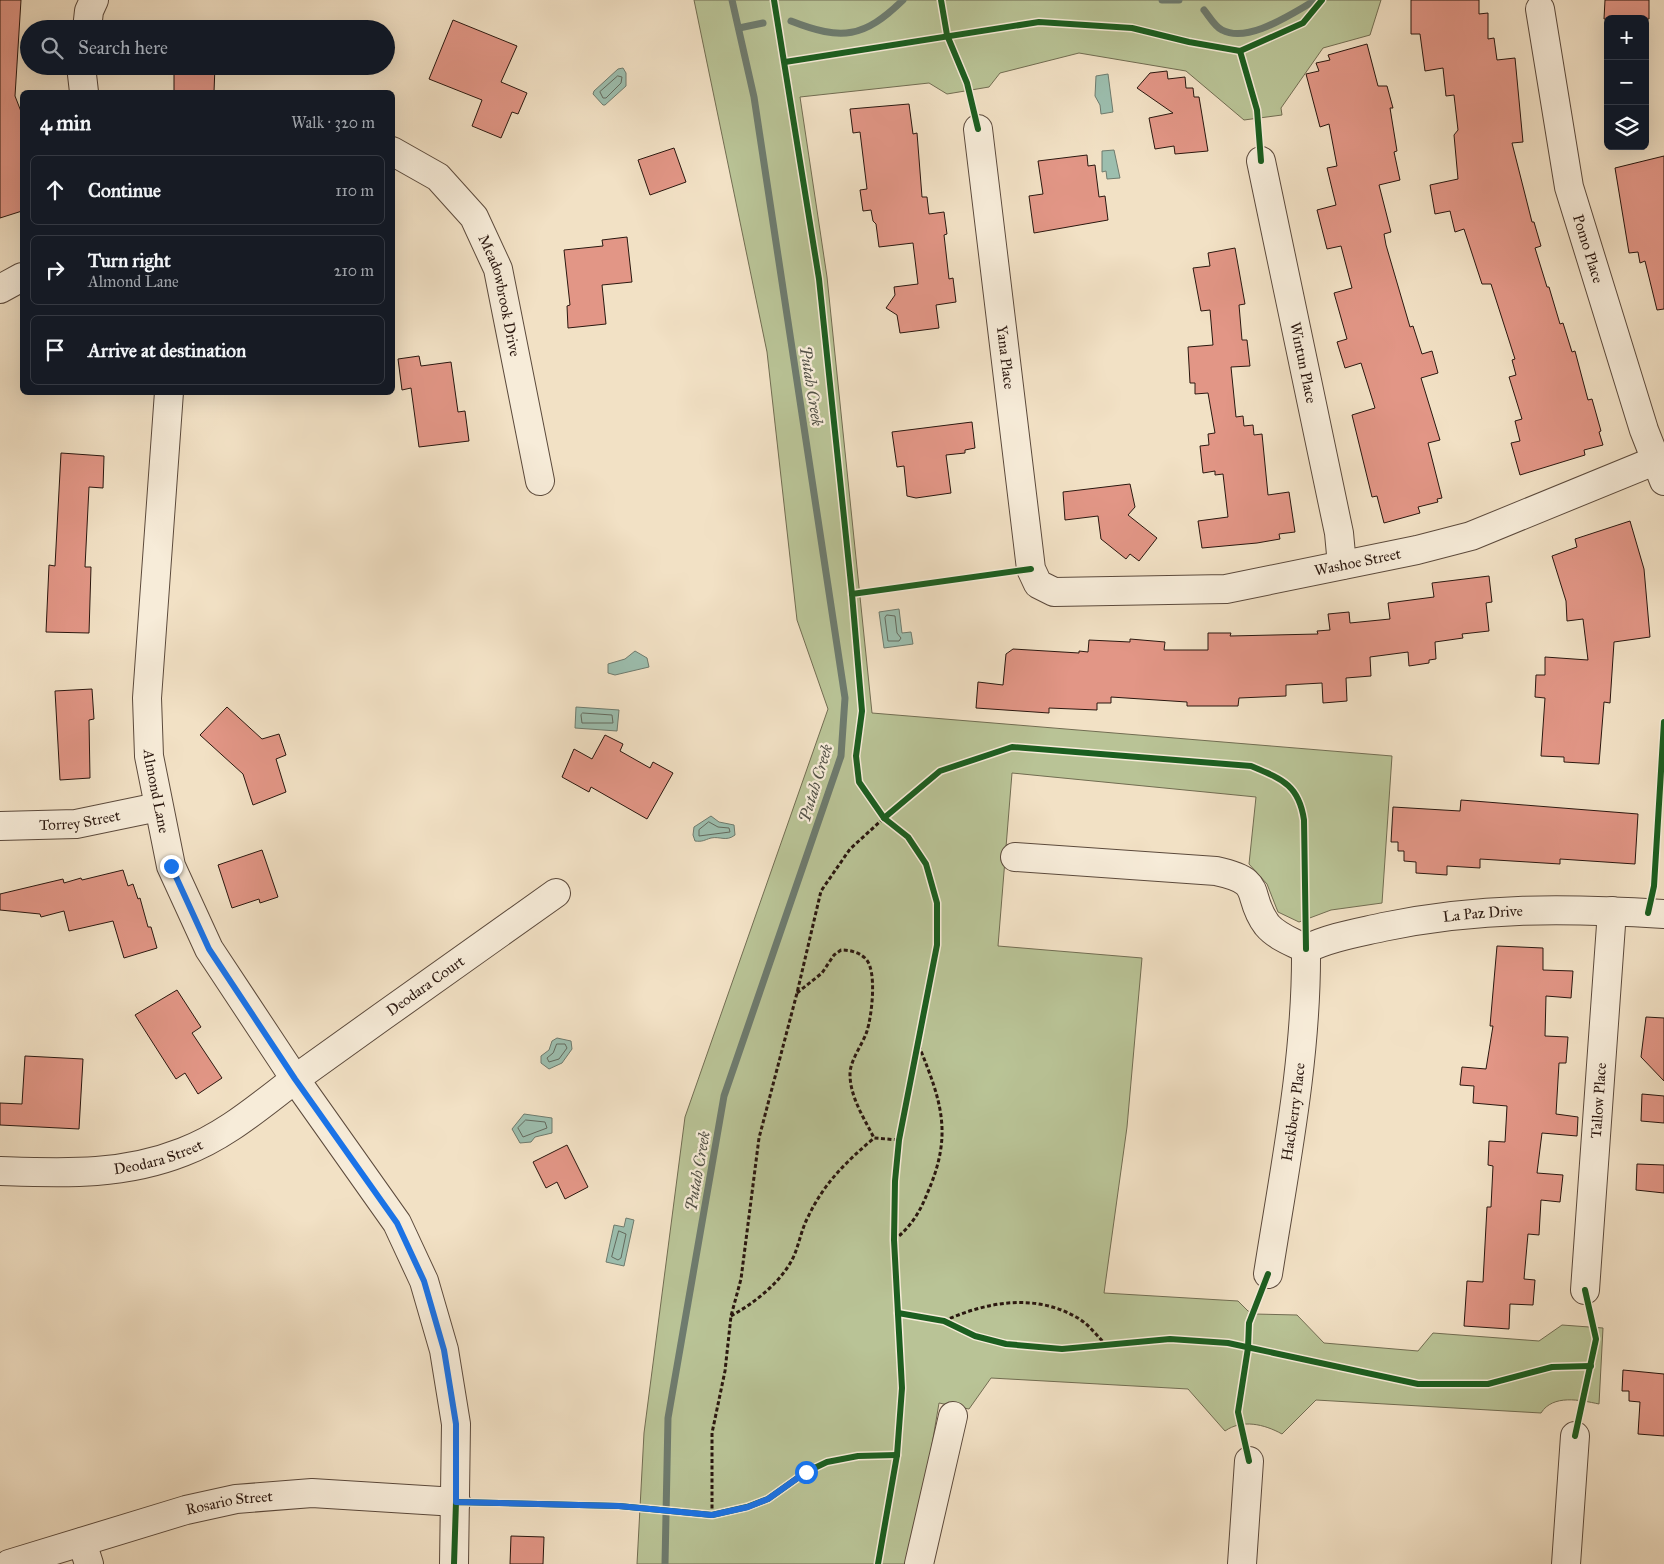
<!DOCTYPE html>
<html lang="en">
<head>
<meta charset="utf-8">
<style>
	:root { --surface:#171b24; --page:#242831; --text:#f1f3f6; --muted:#9ea1a6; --line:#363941 }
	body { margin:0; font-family:"IM FELL Great Primer",serif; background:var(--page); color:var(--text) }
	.controls { position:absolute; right:15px; top:15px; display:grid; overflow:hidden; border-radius:8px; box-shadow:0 5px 20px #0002 }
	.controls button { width:45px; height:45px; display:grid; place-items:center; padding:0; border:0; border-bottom:1px solid var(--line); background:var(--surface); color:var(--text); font:25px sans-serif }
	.stop { position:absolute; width:15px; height:15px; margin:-11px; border:4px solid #1a73e8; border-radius:50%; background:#fff }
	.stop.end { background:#1a73e8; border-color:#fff; box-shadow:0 1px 5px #0008 }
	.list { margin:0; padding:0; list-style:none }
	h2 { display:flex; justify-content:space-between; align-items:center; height:65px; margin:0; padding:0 20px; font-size:21px }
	h2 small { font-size:16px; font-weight:400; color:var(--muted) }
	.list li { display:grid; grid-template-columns:32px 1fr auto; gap:15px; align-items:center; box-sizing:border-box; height:70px; margin:0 10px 10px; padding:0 10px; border:1px solid var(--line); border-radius:8px }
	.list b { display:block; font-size:19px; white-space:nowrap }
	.list p { margin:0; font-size:16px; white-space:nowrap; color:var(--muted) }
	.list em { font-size:16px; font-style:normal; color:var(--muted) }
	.icon { flex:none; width:28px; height:28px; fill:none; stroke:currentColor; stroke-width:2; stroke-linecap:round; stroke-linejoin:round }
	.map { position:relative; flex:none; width:1664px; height:1564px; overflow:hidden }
	.search { position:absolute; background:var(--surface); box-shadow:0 5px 20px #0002; left:20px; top:20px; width:375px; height:55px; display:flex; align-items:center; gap:12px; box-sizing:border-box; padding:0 18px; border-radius:28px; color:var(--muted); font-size:19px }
	.panel { position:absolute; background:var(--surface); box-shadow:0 5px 20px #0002; left:20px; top:90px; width:375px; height:305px; border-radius:8px }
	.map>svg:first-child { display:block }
	.green { fill:#b9c396; stroke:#726d52 }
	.water { fill:#9cbeae; stroke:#6e7b6e }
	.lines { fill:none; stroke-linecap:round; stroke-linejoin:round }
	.shore { stroke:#636a5e; stroke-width:1 }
	.stream { stroke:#6e7b6e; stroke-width:7 }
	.building { fill:#e29686; stroke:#2a170f }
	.minor-casing { stroke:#5c4a3c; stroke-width:30 }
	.path { stroke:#2a170f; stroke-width:3; stroke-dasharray:4 2.5; stroke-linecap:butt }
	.minor { stroke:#f7ecd9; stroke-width:28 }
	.cycleway-casing { stroke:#f7ecd9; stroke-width:9 }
	.cycleway { stroke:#1b5e20; stroke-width:6 }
	.route { stroke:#1a73e8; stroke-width:6 }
	.labels { text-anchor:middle; stroke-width:4.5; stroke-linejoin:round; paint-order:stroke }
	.street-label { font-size:15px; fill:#2a170f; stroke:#f7ecd9 }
	.water-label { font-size:16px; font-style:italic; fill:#525147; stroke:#f7ecd9 }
</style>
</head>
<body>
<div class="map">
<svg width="1664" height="1564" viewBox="0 0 1664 1564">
	<rect width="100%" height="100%" fill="#f2e1c5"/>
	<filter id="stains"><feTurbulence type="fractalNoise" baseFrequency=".004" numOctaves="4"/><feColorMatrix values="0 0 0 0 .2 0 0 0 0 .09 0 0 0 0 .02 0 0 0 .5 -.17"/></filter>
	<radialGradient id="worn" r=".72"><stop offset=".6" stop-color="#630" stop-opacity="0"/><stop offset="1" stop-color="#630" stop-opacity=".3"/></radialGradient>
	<!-- green -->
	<path class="green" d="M694,0h687l-11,35 -47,13 -42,60 1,7 -38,5 -58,-49 -107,-18 -79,20 -11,14 -42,7 -18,-11 -129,14 27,180 45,436 520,43 -10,147 -51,7 -32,12 -21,-10 -11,-28 -18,-20 7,-67 -244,-24 -14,173 144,12 -15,169 -23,166 134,8 10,10 6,3 43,1 27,28 94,8 15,-18 106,8 23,-16 41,3 -4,76c-19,-4 -46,-10 -58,9l-225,-13 -34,34c-18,-10 -40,-15 -57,-3l-37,-42 -197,-11 -22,31 -30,-6 -27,161h-275l7,-131 41,-316 143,-408 -31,-89 -30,-268z"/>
	<!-- water -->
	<g class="water">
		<polygon points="623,68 626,73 626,86 605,105 603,105 593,94 594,91 618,69"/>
		<polygon points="1108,74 1113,112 1101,114 1100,105 1095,96 1096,76"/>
		<polygon points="1114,150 1120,178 1107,179 1106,171 1102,172 1102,151"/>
		<polygon points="899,609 902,633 911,632 913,644 884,648 879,612"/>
		<polygon points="635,651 647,658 649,667 615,675 608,673 608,664 625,659"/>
		<polygon points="576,707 619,710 617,731 575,728"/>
		<path d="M711,816l8,6 15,3 1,10c-9,7 -15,1 -24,3 -7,2 -8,4 -16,3l-2,-6 1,-8z"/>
		<polygon points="557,1038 571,1041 572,1049 562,1063 549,1069 541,1063 541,1056 549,1050 552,1041"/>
		<polygon points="524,1114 552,1118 552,1133 535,1137 531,1142 520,1143 512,1129"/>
		<polygon points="626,1218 634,1220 624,1266 606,1262 614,1225 624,1227"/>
	</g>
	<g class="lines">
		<!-- shore -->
		<g class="shore">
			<polygon points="618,76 622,77 621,83 606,98 603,98 600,92"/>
			<polygon points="887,615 895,616 897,633 901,638 899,641 888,641 885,618"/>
			<polygon points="583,713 612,715 613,723 582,723 581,715"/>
			<polygon points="709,822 718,827 729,828 730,832 699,836 699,830"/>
			<polygon points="557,1044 565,1044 567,1048 559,1059 549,1062 547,1058 553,1053"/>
			<polygon points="526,1120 545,1122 547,1128 523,1137 518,1128"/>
			<polygon points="619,1231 626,1234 621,1258 618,1260 612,1257"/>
		</g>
		<!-- stream -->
		<g class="stream">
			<polyline points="1162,0 1179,0"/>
			<path d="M1204,10c5,6 11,17 18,20 27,14 70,-17 94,-30"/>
			<path d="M791,21c51,20 73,17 112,-21"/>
			<polyline points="739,28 763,23"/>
			<polyline points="665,1564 668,1418 724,1096 841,756 845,698 754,97 732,0"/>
		</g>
	</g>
	<!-- building -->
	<g class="building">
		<polygon points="0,0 21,0 15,96 22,114 22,211 0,218"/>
		<polygon points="1411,0 1479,0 1479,14 1488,13 1488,39 1494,38 1497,60 1515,58 1523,142 1512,143 1532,222 1534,222 1541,246 1535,248 1547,287 1549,287 1560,324 1563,323 1572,352 1575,351 1588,400 1592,399 1601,431 1599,432 1603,445 1584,450 1585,455 1520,475 1511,443 1520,441 1515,421 1522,419 1509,377 1516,375 1512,360 1515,359 1491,284 1482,284 1464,229 1455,232 1450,211 1435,214 1430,185 1458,179 1454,135 1458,130 1454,95 1446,96 1443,68 1425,71 1420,34 1411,34"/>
		<polygon points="1605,0 1649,0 1649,19 1604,19"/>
		<polygon points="453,20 517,46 501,82 527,93 518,114 512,112 501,138 472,126 482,100 429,79"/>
		<polygon points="1367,44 1378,86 1387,86 1393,108 1390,108 1397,151 1394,152 1400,180 1379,185 1391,232 1384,234 1386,245 1410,327 1413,326 1422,354 1432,351 1438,373 1421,378 1440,440 1428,443 1442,498 1437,499 1438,502 1418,507 1420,513 1384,523 1377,496 1372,497 1352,415 1375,408 1361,363 1345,368 1337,342 1347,339 1334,293 1352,288 1341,246 1327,249 1317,210 1336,205 1327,168 1337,166 1329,124 1320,127 1306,74 1319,71 1316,63 1330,60 1328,55"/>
		<polygon points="174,66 215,66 214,92 174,92"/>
		<polygon points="1167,71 1168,79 1185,77 1186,88 1193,88 1194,97 1199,97 1208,151 1175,154 1174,146 1155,149 1149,118 1173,113 1137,88 1150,73"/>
		<polygon points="909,104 913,134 917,133 922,197 927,197 929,214 944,212 947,234 944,235 949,279 953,278 956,302 936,305 939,328 900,333 897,315 886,308 895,295 894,287 918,284 913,243 879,247 876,224 873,221 871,210 863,211 860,190 867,189 860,132 853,133 850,109"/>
		<polygon points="674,148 686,182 650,195 638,160"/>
		<polygon points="1087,155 1088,166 1095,165 1099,197 1105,196 1108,220 1034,233 1029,196 1043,194 1038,161"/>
		<polygon points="1664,156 1664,309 1657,310 1645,261 1640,263 1638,252 1629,253 1615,168"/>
		<polygon points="627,237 632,282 602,285 606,324 568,328 567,306 570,305 564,250 603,246 602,240"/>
		<polygon points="1235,248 1245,304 1239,305 1242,340 1247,340 1250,366 1231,367 1236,417 1243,416 1244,426 1253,425 1254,435 1262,434 1268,495 1289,492 1295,532 1279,534 1280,539 1257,543 1202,548 1198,521 1228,517 1223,474 1215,475 1215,471 1203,473 1200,446 1209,445 1208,434 1215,433 1208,393 1195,394 1195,383 1190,383 1188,347 1213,345 1210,310 1201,311 1193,268 1210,266 1208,253"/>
		<polygon points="419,356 421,366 451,362 458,412 465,411 469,441 419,447 411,388 402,390 398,359"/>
		<polygon points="972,422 975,448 965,450 965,453 946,455 951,493 916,498 907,496 904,466 897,467 892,432"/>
		<polygon points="61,453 104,456 103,488 89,487 85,567 91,567 89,633 46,632 49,565 55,566"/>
		<polygon points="1130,484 1135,507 1128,515 1157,538 1139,561 1130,554 1126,559 1101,539 1098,516 1065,520 1063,492"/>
		<polygon points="1630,521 1644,569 1650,637 1614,642 1610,703 1604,702 1599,764 1564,762 1564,757 1541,756 1545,698 1535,697 1536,675 1545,675 1545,657 1588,660 1583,619 1567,621 1566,601 1552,556 1577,547 1575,539"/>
		<polygon points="1489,576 1492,602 1486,603 1489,631 1462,634 1463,638 1435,642 1436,659 1429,660 1429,663 1409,666 1408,652 1370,657 1371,676 1346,678 1347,701 1323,703 1322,683 1286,685 1286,696 1239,698 1238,706 1187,706 1187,702 1111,697 1111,703 1097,703 1097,710 1049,708 1049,713 976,708 978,682 1003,685 1006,654 1013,649 1079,653 1079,651 1088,652 1089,640 1130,642 1130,639 1165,642 1164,650 1208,650 1208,633 1231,633 1230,636 1318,634 1317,631 1330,630 1328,614 1349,612 1350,623 1390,619 1388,603 1434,597 1432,583"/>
		<polygon points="92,689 94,719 89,720 90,778 60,780 55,691"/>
		<polygon points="227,707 262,739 279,734 286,755 276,759 286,792 253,805 243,774 200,735"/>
		<polygon points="605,735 623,744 620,751 650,768 653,762 673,773 647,819 591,787 589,792 562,777 574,749 592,759"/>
		<polygon points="1461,800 1638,814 1635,864 1560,859 1560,864 1480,859 1480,868 1447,866 1447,875 1416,873 1416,862 1404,861 1404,851 1398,851 1398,842 1391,842 1393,807 1460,811"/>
		<polygon points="262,850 278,897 260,903 259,899 232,908 218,865"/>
		<polygon points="123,870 128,886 133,884 138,899 140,898 148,927 151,927 157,948 124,958 113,921 69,931 64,911 41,917 40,914 0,910 0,894 63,879 64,883 81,878 82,880"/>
		<polygon points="1497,946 1543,948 1543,970 1573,971 1571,998 1546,996 1545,1036 1568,1037 1566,1063 1559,1063 1556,1114 1578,1117 1577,1136 1542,1133 1537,1173 1563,1175 1560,1202 1541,1200 1539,1235 1528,1234 1524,1279 1535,1280 1533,1305 1510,1304 1509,1329 1464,1326 1467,1281 1483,1282 1487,1207 1491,1207 1493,1166 1488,1165 1489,1141 1505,1142 1507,1106 1473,1103 1474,1086 1460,1085 1462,1067 1486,1069 1493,1026 1490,1026"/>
		<polygon points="177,990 201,1027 192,1033 222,1078 198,1094 185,1073 176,1079 135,1015"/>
		<polygon points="1646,1017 1664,1018 1664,1081 1641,1057"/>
		<polygon points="25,1056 83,1059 79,1129 0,1125 0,1103 22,1104"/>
		<polygon points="1642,1094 1664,1096 1664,1123 1641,1121"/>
		<polygon points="567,1145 588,1187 565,1199 557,1182 546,1188 533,1162"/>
		<polygon points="1637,1164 1664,1165 1664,1193 1636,1190"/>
		<polygon points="1623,1370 1664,1374 1664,1436 1638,1434 1640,1402 1629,1401 1629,1391 1622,1391"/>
		<polygon points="511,1536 544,1537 543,1564 510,1564"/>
	</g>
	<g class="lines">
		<defs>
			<g id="minor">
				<path id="s1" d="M1540,9l29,178 75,243 20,51"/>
				<polyline points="87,29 89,11 94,0"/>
				<polyline points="81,66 84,92"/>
				<path id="s2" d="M978,129l53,440 7,15 16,8 172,-3 191,-39 54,-14 193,-79"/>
				<path id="s3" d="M392,151l46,26 36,40 24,52 42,212"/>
				<path id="s4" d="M1261,161l78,372 3,32"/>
				<polyline points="0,289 22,277"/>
				<path id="s5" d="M169,392l-22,306 2,58 22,110 38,83 86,130 102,144 27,58 20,69 12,74 -2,140"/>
				<path id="s6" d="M0,826l76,-2 82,-17"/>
				<path d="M1015,857l201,14c51,11 28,23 51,54 10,12 26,17 39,24"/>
				<path id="s7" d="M1306,949c25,-12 51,-16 77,-22 96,-20 184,-19 281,-13"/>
				<path id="s8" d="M0,1171c64,2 122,5 183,-19 48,-18 85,-54 126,-83 82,-59 164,-117 247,-176"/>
				<path id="s9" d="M1268,1274c17,-108 39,-216 38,-325"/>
				<path id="s10" d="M1585,1290l27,-379"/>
				<polyline points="82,1542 89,1564"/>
				<path id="s11" d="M9,1564l177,-54 50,-11 76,-6 144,9"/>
				<polyline points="919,1564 953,1416"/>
				<polyline points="1242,1564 1249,1461"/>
				<polyline points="1566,1564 1575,1436"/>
			</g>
		</defs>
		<!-- minor casing -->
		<use href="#minor" class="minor-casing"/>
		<!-- path -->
		<g class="path">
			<path d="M797,993l25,-20 12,-18 7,-5c9,0 18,2 25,9 11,12 6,56 1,72 -4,13 -17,29 -17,43 0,23 14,44 24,64"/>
			<path d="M894,1240c16,-12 26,-28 33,-46 26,-59 15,-91 -8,-148"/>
			<path d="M731,1316c23,-13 48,-32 61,-56 7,-14 9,-30 16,-43 16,-34 38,-55 66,-79l25,2"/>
			<path d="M944,1321c42,-19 90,-28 132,-4 12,6 22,20 31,29"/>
			<polyline points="712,1515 712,1433 725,1371 731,1316 741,1279 759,1138 797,993 821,891 850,849 884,818"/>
		</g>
		<!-- minor -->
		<use href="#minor" class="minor"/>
		<defs>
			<g id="cycleway">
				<polyline points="774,0 819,279 852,594"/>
				<polyline points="941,0 947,35 967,83 978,129"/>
				<polyline points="1240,51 1257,110 1261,161"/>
				<polyline points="785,62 1039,22 1132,28 1189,42 1240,51 1303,23 1322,0"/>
				<polyline points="884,818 859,782 856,756 862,711 852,594 1031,569"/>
				<polyline points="1648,913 1654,886 1664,722"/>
				<polyline points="898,1313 944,1321 975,1336 1006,1344 1062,1349 1170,1339 1228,1343 1418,1384 1488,1384 1552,1367 1591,1366"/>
				<polyline points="1575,1436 1596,1339 1585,1290"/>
				<polyline points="1249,1461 1238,1412 1248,1348 1249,1323 1268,1274"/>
				<polyline points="454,1564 456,1502 619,1506 712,1515 747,1507 768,1499 806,1472 827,1462 858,1456 897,1455"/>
				<path d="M878,1564l19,-109 5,-67 -8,-148 1,-59 4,-41 38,-195v-42l-11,-39 -18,-27 -24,-19 56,-47 72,-24 239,19c31,13 48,19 53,54l2,129"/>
			</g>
		</defs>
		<!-- cycleway casing -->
		<use href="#cycleway" class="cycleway-casing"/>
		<!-- cycleway -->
		<use href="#cycleway" class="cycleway"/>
	</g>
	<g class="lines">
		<!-- route -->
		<polyline class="route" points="171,866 209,949 295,1079 397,1223 424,1281 444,1350 456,1424 456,1502 619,1506 712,1515 748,1507 768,1499 806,1472"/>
	</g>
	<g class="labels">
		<!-- street labels -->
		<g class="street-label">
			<text dy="5" stroke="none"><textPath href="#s1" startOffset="245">Pomo Place</textPath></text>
			<text dy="5" stroke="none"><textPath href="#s3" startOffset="190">Meadowbrook Drive</textPath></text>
			<text dy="5" stroke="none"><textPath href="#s2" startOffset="230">Yana Place</textPath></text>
			<text dy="5" stroke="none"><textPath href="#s4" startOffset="206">Wintun Place</textPath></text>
			<text dy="5" stroke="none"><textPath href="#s2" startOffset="784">Washoe Street</textPath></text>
			<text dy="5" stroke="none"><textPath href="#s5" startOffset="401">Almond Lane</textPath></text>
			<text dy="5" stroke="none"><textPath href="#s6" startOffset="80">Torrey Street</textPath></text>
			<text dy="5" stroke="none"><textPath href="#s7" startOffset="181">La Paz Drive</textPath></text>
			<text dy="5" stroke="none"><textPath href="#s8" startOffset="480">Deodara Court</textPath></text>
			<text dy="5" stroke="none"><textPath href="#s10" startOffset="190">Tallow Place</textPath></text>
			<text dy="5" stroke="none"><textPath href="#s9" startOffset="164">Hackberry Place</textPath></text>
			<text dy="5" stroke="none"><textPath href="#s8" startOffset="160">Deodara Street</textPath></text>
			<text dy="5" stroke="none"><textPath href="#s11" startOffset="229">Rosario Street</textPath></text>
		</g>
		<!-- water labels -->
		<g class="water-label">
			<text transform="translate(812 386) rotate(81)" y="6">Putah Creek</text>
			<text transform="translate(815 783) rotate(-73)" y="6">Putah Creek</text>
			<text transform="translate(697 1171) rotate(-80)" y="6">Putah Creek</text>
		</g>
	</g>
	<rect width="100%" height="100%" filter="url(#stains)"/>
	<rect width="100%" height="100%" fill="url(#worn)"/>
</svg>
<div class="controls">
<button>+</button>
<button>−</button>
<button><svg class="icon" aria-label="layers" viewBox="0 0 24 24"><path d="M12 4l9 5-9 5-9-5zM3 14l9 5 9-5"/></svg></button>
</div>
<div class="stop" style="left:806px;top:1472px"></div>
<div class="stop end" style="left:171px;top:866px"></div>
<div class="search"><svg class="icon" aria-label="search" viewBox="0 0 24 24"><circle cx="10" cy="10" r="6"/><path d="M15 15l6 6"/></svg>Search here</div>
<section class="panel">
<h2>4 min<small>Walk · 320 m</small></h2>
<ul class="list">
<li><svg class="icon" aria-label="ahead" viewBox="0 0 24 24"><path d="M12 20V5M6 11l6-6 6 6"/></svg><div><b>Continue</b></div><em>110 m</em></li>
<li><svg class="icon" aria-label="right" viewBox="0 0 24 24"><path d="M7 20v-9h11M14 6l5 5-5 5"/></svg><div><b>Turn right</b><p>Almond Lane</p></div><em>210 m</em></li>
<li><svg class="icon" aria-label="arrive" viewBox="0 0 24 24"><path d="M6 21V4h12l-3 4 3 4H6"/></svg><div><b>Arrive at destination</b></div></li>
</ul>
</section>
</div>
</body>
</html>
